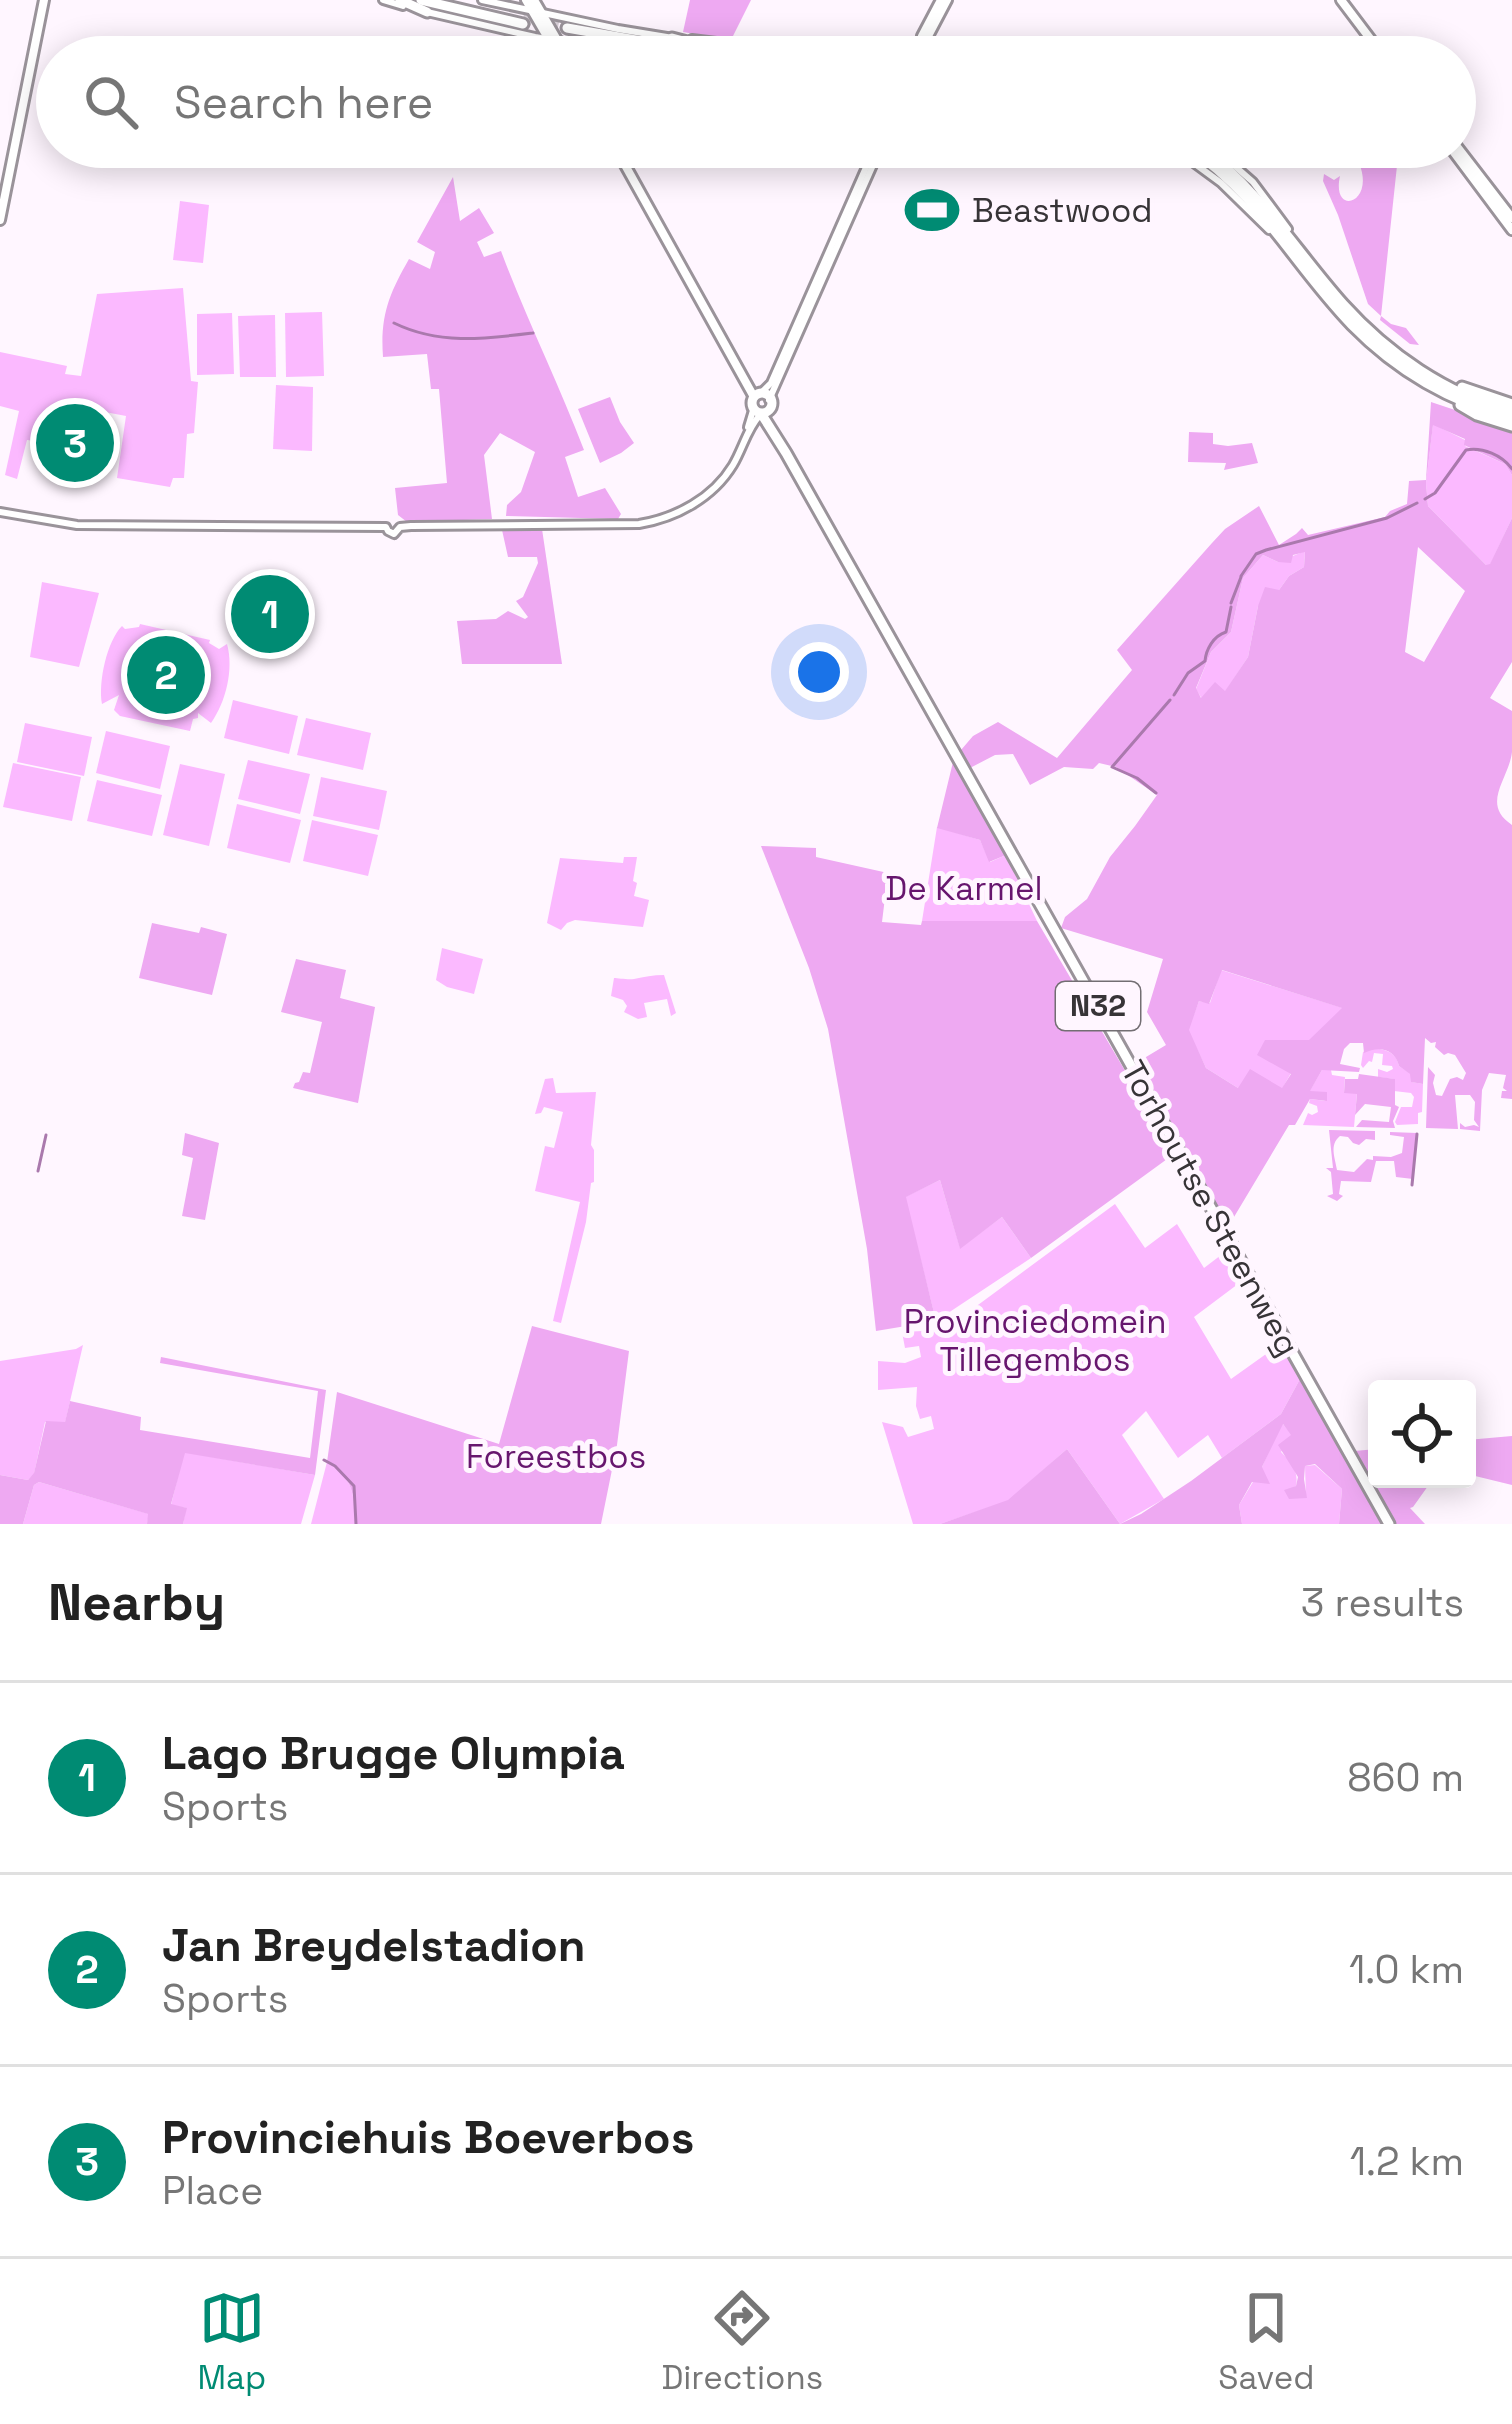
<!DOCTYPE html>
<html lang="en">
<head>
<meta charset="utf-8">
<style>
	:root { --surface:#fff; --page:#f6f6f6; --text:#222; --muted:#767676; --line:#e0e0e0; --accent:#008b73 }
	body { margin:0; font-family:"Space Grotesk",sans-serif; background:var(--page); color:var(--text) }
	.controls { position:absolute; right:36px; bottom:36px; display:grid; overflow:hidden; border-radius:12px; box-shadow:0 6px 30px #0003 }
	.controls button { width:108px; height:108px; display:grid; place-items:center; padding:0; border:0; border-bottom:3px solid var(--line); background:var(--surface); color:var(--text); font:60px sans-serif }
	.you { position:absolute; left:819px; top:672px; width:42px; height:42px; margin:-30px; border:9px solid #fff; border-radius:50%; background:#1a73e8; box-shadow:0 0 0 18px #1a73e833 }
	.badge { display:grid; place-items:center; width:78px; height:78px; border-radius:50%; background:var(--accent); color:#fff; font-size:39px; font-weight:700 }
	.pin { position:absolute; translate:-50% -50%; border:6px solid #fff; box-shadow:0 3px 12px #0006 }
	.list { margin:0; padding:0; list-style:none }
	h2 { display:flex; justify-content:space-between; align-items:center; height:156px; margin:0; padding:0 48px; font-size:51px }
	h2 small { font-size:39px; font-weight:400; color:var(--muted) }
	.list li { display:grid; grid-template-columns:78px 1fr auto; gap:36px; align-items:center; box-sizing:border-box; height:192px; padding:0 48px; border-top:3px solid var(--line) }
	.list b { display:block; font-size:45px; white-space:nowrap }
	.list p { margin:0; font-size:39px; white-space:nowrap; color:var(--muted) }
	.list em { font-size:39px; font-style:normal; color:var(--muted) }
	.icon { flex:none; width:66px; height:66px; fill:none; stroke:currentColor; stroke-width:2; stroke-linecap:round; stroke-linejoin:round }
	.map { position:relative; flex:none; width:1512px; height:1524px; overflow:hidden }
	.search { position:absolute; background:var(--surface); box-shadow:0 6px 30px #0003; left:36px; right:36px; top:36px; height:132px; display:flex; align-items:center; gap:30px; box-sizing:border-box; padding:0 42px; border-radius:66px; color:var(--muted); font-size:45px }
	.sheet { height:732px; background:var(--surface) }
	nav { display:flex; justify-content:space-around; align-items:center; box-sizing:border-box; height:168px; border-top:3px solid var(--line); background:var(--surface); font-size:33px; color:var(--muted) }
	nav a { display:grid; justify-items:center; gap:6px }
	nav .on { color:var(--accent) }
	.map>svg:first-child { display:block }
	.green { fill:#fbb9ff }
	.forest { fill:#eea9f2; fill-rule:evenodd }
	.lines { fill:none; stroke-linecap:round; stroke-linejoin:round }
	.stream { stroke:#aa79ad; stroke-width:3 }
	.trunk-tunnel { stroke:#d7cfd7; stroke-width:9; stroke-dasharray:9 4.5; stroke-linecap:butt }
	.tertiary-casing { stroke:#9a939a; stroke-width:12 }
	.secondary-casing { stroke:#9a939a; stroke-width:14 }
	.primary-casing { stroke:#9a939a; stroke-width:15 }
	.trunk-casing { stroke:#9a939a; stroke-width:15 }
	.tertiary { stroke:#fff; stroke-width:6 }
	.secondary { stroke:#fff; stroke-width:8 }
	.primary { stroke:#fff; stroke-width:9 }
	.trunk { stroke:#fff; stroke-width:9 }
	.labels { text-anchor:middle; stroke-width:10; stroke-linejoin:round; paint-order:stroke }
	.shield { fill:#fff6ff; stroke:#736e73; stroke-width:3 }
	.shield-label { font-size:30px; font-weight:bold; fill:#373437 }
	.poi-label { font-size:33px; fill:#373437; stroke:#fff6ff; text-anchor:start }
	.park-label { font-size:33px; fill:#67166e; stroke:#fff6ff }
	.street-label { font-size:33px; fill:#373437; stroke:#fff6ff }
</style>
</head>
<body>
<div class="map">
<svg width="1512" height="1524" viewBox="0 0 1512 1524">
	<rect width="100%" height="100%" fill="#fff6ff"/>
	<!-- green -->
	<g class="green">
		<polygon points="180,201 209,205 203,263 173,260"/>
		<polygon points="183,288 191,381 198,382 194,433 187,434 184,478 173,478 170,487 117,478 126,416 105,412 101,427 98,428 100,429 95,454 102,456 100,460 77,455 78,450 87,451 90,431 60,424 51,461 41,459 44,442 27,440 17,479 5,475 19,411 0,406 0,352 67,366 65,374 81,376 97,294"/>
		<polygon points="322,312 324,376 286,377 285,313"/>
		<polygon points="232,313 234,374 197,375 197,314"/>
		<polygon points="275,315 276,377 240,377 238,316"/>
		<polygon points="276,385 313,387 312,451 273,449"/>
		<polygon points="1433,424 1465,440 1465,446 1505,464 1512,475 1512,518 1490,565 1486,565 1428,506 1426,483"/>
		<polygon points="1305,551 1304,567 1289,576 1279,590 1258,606 1248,657 1225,692 1202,699 1196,689 1211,652 1231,632 1243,578 1263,555 1278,562"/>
		<polygon points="42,582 99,593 79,667 30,657"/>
		<path d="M140,624l70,16 -1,3 10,6 8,-5c7,25 -1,58 -16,79l-13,-10v5l-5,1 -3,12 -70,-15 -6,-6 5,-15 -17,9c-4,-22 5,-63 20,-78l3,3 14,-2z"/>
		<polygon points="233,700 298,716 289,754 224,738"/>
		<polygon points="306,718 371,733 363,770 297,755"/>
		<polygon points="25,723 92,737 84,776 17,762"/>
		<polygon points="106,731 170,746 160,789 96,773"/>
		<polygon points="248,760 310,774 300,814 238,799"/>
		<polygon points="13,763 81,777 72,821 3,807"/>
		<polygon points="180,764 225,774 209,846 163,835"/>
		<polygon points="321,777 387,791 379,830 313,816"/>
		<polygon points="97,780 162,795 152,836 87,821"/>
		<polygon points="237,804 301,820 290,863 227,848"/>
		<polygon points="312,820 378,835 368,876 303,861"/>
		<polygon points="937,827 980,840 990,862 1006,855 1037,921 922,921"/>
		<polygon points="624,857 637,857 633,881 637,883 634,896 649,900 643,927 575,920 567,923 561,930 547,923 560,858 623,863"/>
		<polygon points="442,948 483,959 474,994 447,987 436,980"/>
		<polygon points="1221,970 1343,1008 1309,1041 1282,1089 1238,1088 1206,1068 1188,1030 1199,1001 1210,1003"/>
		<path d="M664,975l12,38 -5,3 -4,-17 -23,4 3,14 -9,2 -14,-7 3,-6 -4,-6 -12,-4 3,-18c4,0 14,2 20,1 10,-2 19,-4 30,-4z"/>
		<path d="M1374,1048c13,2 22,4 25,18l12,8 1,8 11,2 -1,28 -4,1v11l-21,1 -2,-3 6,-15h11l2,-10 -3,-4 -17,-2v-12l-16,-2v-8l9,3 6,-3 -1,-3 -10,-1 1,-11 -9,-1 -2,9 -3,-1 -6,7 -2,-3 2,-13z"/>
		<polygon points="1322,1070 1331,1070 1332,1075 1345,1077 1344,1092 1357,1093 1354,1127 1303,1125 1308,1113 1312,1115 1318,1112 1317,1106 1309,1103 1310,1099 1326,1101 1309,1092"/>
		<polygon points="553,1078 556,1093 596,1092 591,1145 594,1150 594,1182 591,1183 586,1222 561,1323 553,1321 580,1202 535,1191 545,1146 554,1148 563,1112 544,1107 541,1113 535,1114 545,1079"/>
		<polygon points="940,1180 960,1248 1002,1217 1031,1258 936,1321 905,1197"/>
		<polygon points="1115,1204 1145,1248 1177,1224 1204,1268 1225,1252 1242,1281 1194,1317 1231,1379 1280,1344 1300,1379 1281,1414 1222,1458 1208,1435 1178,1458 1146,1411 1122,1435 1164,1499 1120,1524 1067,1449 1008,1501 940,1524 913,1524 882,1422 903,1427 908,1437 934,1429 931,1416 920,1419 916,1406 917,1387 878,1390 878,1361 905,1363 921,1357 919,1346 905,1348 902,1332 944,1330"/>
		<polygon points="83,1345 65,1423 45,1422 34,1474 28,1480 0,1475 0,1361 76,1349"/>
		<path d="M1282,1423l10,12 -11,17c10,10 18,19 15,34l-7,4 17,7 -1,-31 10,-1 27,24 -3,35h-97l-3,-19 23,-38z"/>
		<polygon points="184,1452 315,1475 301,1524 183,1524 186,1508 171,1505"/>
		<path d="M327,1462c27,16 27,34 29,62h-45z"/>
		<polygon points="39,1482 149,1514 147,1524 23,1524 34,1485"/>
	</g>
	<!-- forest -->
	<g class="forest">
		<polygon points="690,0 751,0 731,40 683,32"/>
		<path d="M1346,147h53l-18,169 10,8 15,4 13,17 -9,-1 -30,-24 1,-4 -13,-12 -30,-89 -15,-34 1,-7 10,6 6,-4c-9,41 36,28 19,-13l-12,1 -6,-4v-6z"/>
		<path d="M453,177l7,44 19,-13 15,25 -17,9 7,15 17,-6c25,67 57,131 83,199l-19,7 13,40 27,-9 16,26 -3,5 -112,-3 1,-11 14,-13 14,-40 -35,-19 -16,22 8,64 -85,3 -9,-7 -3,-27 52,-5 -8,-94h-8l-4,-35 -44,3c-3,-41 6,-63 26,-98l21,10 5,-17 -18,-10z"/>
		<polygon points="610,397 620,422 634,443 621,453 600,463 578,409"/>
		<path d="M1431,402l81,27v46l-7,-11 -41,-19 1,-6 -32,-14 -7,58 2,23 58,59 4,-1 22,-46v144l-22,36 22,13c0,14 0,28 0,41 -3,27 -32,52 0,73v274l-11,-1 1,-7h5l-4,-3 3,-13 -17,-2 -7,17 -2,41 -20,-2v-6l5,4 9,-2 5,2 -5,-7 1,-18 -5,-7h-15l3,34 -32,-1 2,-61 7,8 -2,8 3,12 6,1 8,-17 7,-2 6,3 3,-7 -11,-18 -7,-2 -4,2 -9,-8 1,-5 -5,1 -6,-5 -2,46 -12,-2 -1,-8 -11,-8c-4,-18 -21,-20 -35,-13l-1,-10h-13l-6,6 -4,15 20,4 -1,4 -37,-2 -12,21 17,1v9l-17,-2 -15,26h-6l-61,102h-3l-89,-164 30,-18 -19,-33 16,-53 -102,-31 4,-11 22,-18 23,-42 25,-31 22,-31 -41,-28 -17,-4 -6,6 -29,-2 -34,18 -17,-31 -18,1 -25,13 -9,-18 12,-14 25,-14 59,36 75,-88 -15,-20 95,-107 13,-14 34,-23 20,39 17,-11 6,-6 6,7 77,-18 5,-6 17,-7 2,-23 17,-1zM1418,547l47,44 -41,71 -19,-10zM1305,552l-1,15 -15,9 -10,14 -14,-3 -7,19 -10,51 -23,34 -10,-9 -14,16 -5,-10 15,-36 20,-20 12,-54 20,-23 15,7 13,1 2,-8zM1222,970l120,38 -33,32h-44l-8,15 34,19 -9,14 -32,-19 -12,19 -32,-20 -17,-38 10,-29 10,3z"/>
		<polygon points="1189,432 1213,433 1213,444 1228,446 1252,443 1258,463 1224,470 1226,463 1188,462"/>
		<polygon points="542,529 562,664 462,664 457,621 496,619 508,611 525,619 528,617 516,601 523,597 538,563 537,557 508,557 502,530"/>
		<polygon points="953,762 1006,855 989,862 980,840 937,828"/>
		<polygon points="761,846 816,848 816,857 888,873 882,922 921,925 922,921 1037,921 1174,1154 1031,1258 1002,1217 960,1249 940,1180 906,1197 936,1321 876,1331 867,1249 828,1029 809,968"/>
		<polygon points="152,923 199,933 201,927 227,934 212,995 139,978"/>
		<polygon points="296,959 346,970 340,998 375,1007 358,1103 293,1088 295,1083 299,1082 303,1072 310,1073 322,1022 281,1012"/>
		<polygon points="1359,1074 1395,1079 1395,1105 1399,1107 1393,1121 1395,1128 1356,1127 1362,1120 1389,1122 1391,1107 1365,1104 1355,1115 1357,1094 1344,1093 1345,1079 1358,1079"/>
		<path d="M1329,1130l46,1v9l-9,-1 -7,6 -6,-2 -5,-6 -8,-1c-11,9 -5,21 -3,34l17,2 13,-13 6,1v-4l18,1 11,-4 2,-16 -14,-2v-3l27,1 -4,46 -17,-2 -2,-16h-18l-5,21 -30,-1 -2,13 4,2 -6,5 -10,-5 6,-2 -2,-22 -5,-4h7z"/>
		<polygon points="185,1133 219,1143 205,1220 182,1216 193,1158 182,1155"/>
		<path d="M532,1326l97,25 -12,94 -16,79h-245c-2,-28 -2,-46 -29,-62l10,-70 162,52z"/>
		<polygon points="161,1357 326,1390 315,1475 185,1453 171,1504 187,1508 183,1524 147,1524 148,1514 39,1482 34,1485 23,1524 0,1524 0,1475 28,1480 34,1473 46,1421 65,1422 70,1401 141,1417 140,1430 310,1458 318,1391 160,1363"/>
		<polygon points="1300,1379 1381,1524 1339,1524 1342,1489 1315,1464 1305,1466 1304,1479 1307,1498 1289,1499 1284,1490 1296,1486 1298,1477 1278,1445 1291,1435 1283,1424 1262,1467 1270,1484 1252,1482 1239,1505 1242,1524 940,1524 1008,1500 1067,1449 1120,1524 1141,1514 1191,1481 1281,1414"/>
		<polygon points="1512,1436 1512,1485 1467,1474 1467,1440"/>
		<polygon points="1377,1449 1377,1479 1433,1479 1413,1507 1410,1508 1425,1524 1396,1524 1354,1451"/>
	</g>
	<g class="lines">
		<!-- stream -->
		<g class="stream">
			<path d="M394,323c45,22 90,16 139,10"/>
			<path d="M1425,499l10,-6 31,-43c17,-3 36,5 46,19"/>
			<polyline points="1241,576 1256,554 1266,550 1387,518 1417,503"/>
			<polyline points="1231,603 1241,577"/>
			<path d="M1174,695l14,-22 17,-12c1,-11 8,-25 21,-29l5,-25"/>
			<polyline points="1156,793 1137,778 1112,767 1170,700"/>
			<polyline points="38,1171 46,1135"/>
			<polyline points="1412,1185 1417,1134"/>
			<polyline points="324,1460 335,1466 354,1486 356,1524"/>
		</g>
		<!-- trunk-tunnel -->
		<polyline class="trunk-tunnel" points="523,19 567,28"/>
		<defs>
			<g id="tertiary">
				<polyline points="383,0 403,6"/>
				<polyline points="482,0 618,29 673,38"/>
				<polyline points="427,12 535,37 650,57"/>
				<polyline points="692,39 838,57"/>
				<polyline points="1172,147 1221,183 1269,230"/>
				<polyline points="1213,147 1253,182 1288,229"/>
				<polyline points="763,391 771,383 875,147"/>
				<polyline points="769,400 881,147"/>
				<polyline points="748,427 754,407"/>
				<path d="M0,512l77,13 309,2 2,4 6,3 6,-7 11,-1 228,-2c37,-6 74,-26 94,-59 10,-17 14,-36 27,-50"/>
			</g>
			<g id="secondary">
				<polyline points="526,0 559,57"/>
				<polyline points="534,0 567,57"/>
				<polyline points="1341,0 1384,57"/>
				<polyline points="922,36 941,0"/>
				<polyline points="917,57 947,0"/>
				<polyline points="1455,144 1512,218"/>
				<polyline points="615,147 754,397"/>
				<polyline points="1450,147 1512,230"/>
				<polyline points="0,220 44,0"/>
			</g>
			<g id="primary">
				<circle cx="762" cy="403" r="10"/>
				<polyline points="762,415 786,453 1389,1524"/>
			</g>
			<g id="trunk">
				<polyline points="400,0 427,12"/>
				<polyline points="421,0 523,24"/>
				<polyline points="567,28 676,47 762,57"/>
				<polyline points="672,38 695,44"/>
				<path d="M1188,147c72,48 106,118 164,178 45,46 99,77 160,93"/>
				<path d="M1200,147c60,43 95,103 143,157 45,50 103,90 169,108"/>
				<polyline points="1462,387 1512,404"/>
				<polyline points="1460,405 1477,415 1512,426"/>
			</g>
		</defs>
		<!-- tertiary casing -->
		<use href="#tertiary" class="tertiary-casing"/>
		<!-- secondary casing -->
		<use href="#secondary" class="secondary-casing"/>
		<!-- primary casing -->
		<use href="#primary" class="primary-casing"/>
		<!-- trunk casing -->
		<use href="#trunk" class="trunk-casing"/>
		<!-- tertiary -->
		<use href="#tertiary" class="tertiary"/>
		<!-- secondary -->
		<use href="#secondary" class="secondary"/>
		<!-- primary -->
		<use href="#primary" class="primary"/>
		<!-- trunk -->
		<use href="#trunk" class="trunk"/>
	</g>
	<!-- icons -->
	<defs>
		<symbol id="stadium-bare" viewBox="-9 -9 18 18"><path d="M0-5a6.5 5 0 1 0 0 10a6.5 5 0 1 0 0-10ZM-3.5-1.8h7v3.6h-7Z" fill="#008b73" stroke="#fff6ff" stroke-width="2.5" paint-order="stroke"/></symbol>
	</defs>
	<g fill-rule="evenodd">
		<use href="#stadium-bare" x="894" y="172" width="76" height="76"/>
	</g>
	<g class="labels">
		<!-- shield labels -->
		<rect class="shield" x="1056" y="982" width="84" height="48" rx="9"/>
		<g class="shield-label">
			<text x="1098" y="1016">N32</text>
		</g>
		<!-- poi labels -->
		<g class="poi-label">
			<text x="972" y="222">Beastwood</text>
		</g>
		<!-- park labels -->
		<g class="park-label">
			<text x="964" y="900">De Karmel</text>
			<text x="1035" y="1333">Provinciedomein<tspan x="1035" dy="38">Tillegembos</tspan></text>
			<text x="556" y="1468">Foreestbos</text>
		</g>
		<!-- street labels -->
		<g class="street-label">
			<text transform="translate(1211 1208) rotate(61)" y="12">Torhoutse Steenweg</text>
		</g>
	</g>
</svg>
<div class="controls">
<button><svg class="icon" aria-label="locate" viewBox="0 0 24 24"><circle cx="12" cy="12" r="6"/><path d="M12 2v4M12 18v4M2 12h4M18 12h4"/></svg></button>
</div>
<div class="you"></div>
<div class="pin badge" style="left:270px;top:614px">1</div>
<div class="pin badge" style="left:166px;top:675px">2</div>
<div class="pin badge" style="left:75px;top:443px">3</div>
<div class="search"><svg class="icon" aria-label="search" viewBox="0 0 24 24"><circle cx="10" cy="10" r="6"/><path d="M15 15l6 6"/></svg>Search here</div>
</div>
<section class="sheet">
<h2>Nearby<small>3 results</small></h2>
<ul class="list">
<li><span class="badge">1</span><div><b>Lago Brugge Olympia</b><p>Sports</p></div><em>860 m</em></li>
<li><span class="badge">2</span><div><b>Jan Breydelstadion</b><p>Sports</p></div><em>1.0 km</em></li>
<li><span class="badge">3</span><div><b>Provinciehuis Boeverbos</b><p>Place</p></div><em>1.2 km</em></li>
</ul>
</section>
<nav>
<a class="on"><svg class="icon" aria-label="map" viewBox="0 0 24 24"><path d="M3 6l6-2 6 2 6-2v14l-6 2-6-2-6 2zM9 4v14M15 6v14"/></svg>Map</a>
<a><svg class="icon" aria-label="directions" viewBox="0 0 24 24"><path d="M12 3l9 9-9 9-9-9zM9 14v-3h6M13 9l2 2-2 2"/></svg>Directions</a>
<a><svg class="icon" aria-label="saved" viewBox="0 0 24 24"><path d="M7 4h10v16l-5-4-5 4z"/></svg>Saved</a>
</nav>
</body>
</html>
